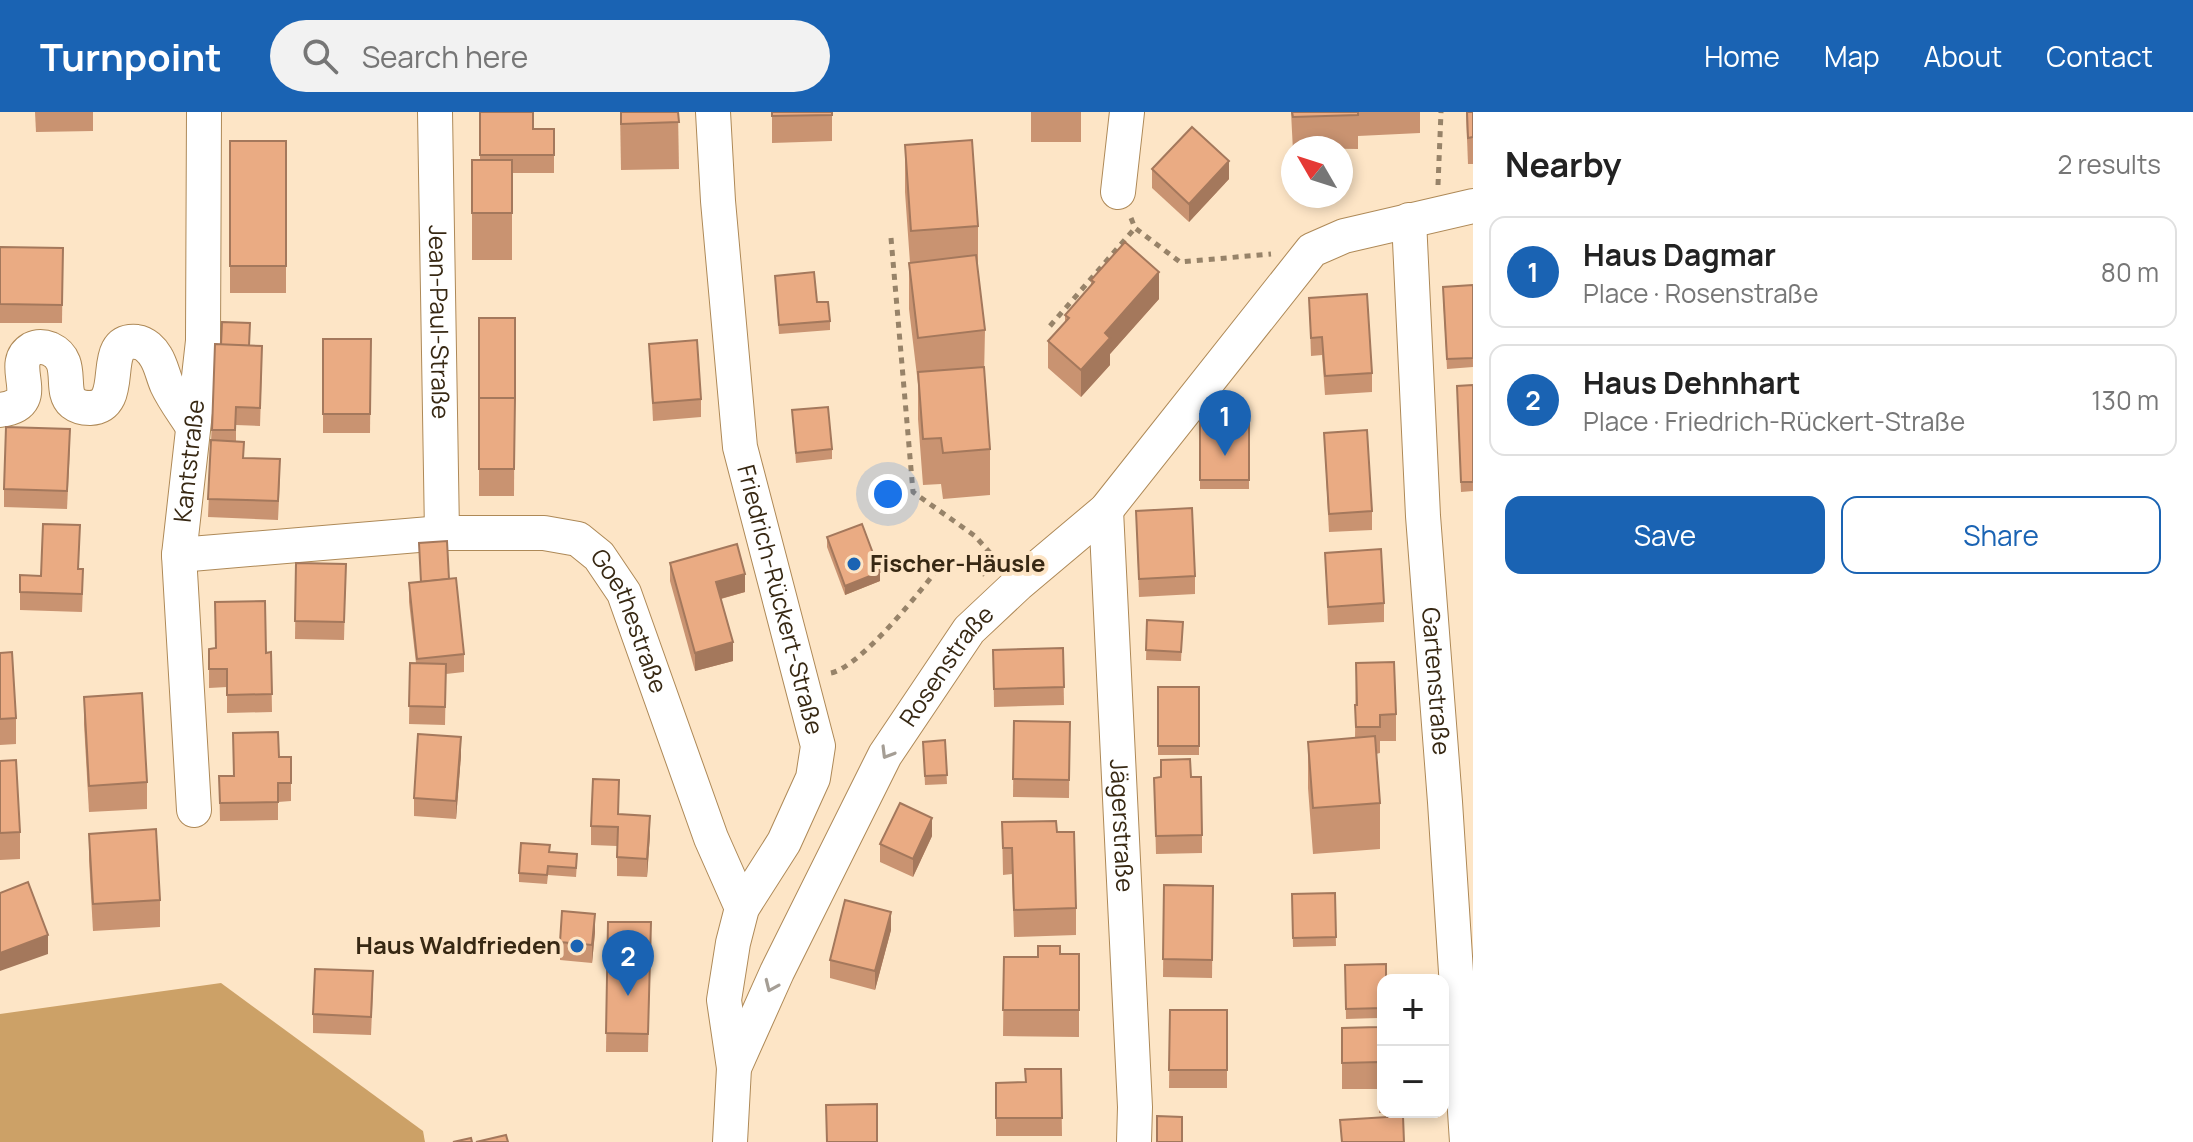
<!DOCTYPE html>
<html lang="en">
<head>
<meta charset="utf-8">
<style>
	:root { --surface:#fff; --page:#f2f2f2; --text:#222; --muted:#767676; --line:#e0e0e0; --accent:#1a63b3 }
	body { margin:0; font-family:Manrope,sans-serif; background:var(--page); color:var(--text) }
	.controls { position:absolute; right:24px; bottom:24px; display:grid; overflow:hidden; border-radius:16px; box-shadow:0 4px 12px #0003 }
	.controls button { width:72px; height:72px; display:grid; place-items:center; padding:0; border:0; border-bottom:2px solid var(--line); background:var(--surface); color:var(--text); font:40px sans-serif }
	.compass { position:absolute; left:1281px; top:24px; width:72px; height:72px; border-radius:50%; background:var(--surface); box-shadow:0 4px 12px #0003; rotate:309deg }
	.you { position:absolute; left:888px; top:382px; width:28px; height:28px; margin:-20px; border:6px solid #fff; border-radius:50%; background:#1a73e8; box-shadow:0 0 0 12px #1a73e833 }
	.badge { display:grid; place-items:center; width:52px; height:52px; border-radius:50%; background:var(--accent); color:#fff; font-size:26px; font-weight:700 }
	.pin { position:absolute; translate:-50% -66px; filter:drop-shadow(0 2px 4px #0008) }
	.pin::after { content:''; position:absolute; top:42px; width:28px; height:24px; background:inherit; clip-path:polygon(0 0,100% 0,50% 100%) }
	.list { margin:0; padding:0; list-style:none }
	h2 { display:flex; justify-content:space-between; align-items:center; height:104px; margin:0; padding:0 32px; font-size:34px }
	h2 small { font-size:26px; font-weight:400; color:var(--muted) }
	.list li { display:grid; grid-template-columns:52px 1fr auto; gap:24px; align-items:center; box-sizing:border-box; height:112px; margin:0 16px 16px; padding:0 16px; border:2px solid var(--line); border-radius:16px }
	.list b { display:block; font-size:30px; white-space:nowrap }
	.list p { margin:0; font-size:26px; white-space:nowrap; color:var(--muted) }
	.list em { font-size:26px; font-style:normal; color:var(--muted) }
	.actions { display:flex; gap:16px; padding:24px 32px }
	.actions a { flex:1; padding:18px 0; border:2px solid var(--accent); border-radius:16px; text-align:center; font-size:28px; color:var(--accent) }
	.actions .main { background:var(--accent); color:#fff }
	.icon { flex:none; width:44px; height:44px; fill:none; stroke:currentColor; stroke-width:2; stroke-linecap:round; stroke-linejoin:round }
	.map { position:relative; flex:none; width:1473px; height:1030px; overflow:hidden }
	header { display:flex; align-items:center; gap:48px; box-sizing:border-box; height:112px; padding:0 40px; background:var(--accent); color:#fff }
	header strong { font-size:38px }
	nav { display:flex; gap:44px; margin-inline-start:auto; font-size:28px }
	.search { width:560px; height:72px; background:var(--page); display:flex; align-items:center; gap:20px; box-sizing:border-box; padding:0 28px; border-radius:44px; color:var(--muted); font-size:30px }
	main { display:flex }
	aside { flex:1; background:var(--surface) }
	.map>svg:first-child { display:block }
	.forest { fill:#cca167 }
	.lines { fill:none; stroke-linecap:round; stroke-linejoin:round }
	.minor-casing { stroke:#ae8957; stroke-width:36 }
	.path { stroke:#978369; stroke-width:5; stroke-dasharray:6 6; stroke-linecap:butt }
	.minor { stroke:#fff; stroke-width:34 }
	.wall { fill:#c99371 }
	.shaded-wall { fill:#a4785c }
	.building { fill:#eaab83; stroke:#a4785c; stroke-width:2 }
	.oneway { stroke:#a59e95 }
	.poi-dot { fill:#1a63b3; stroke:#fde5c6; stroke-width:3 }
	.labels { text-anchor:middle; stroke-width:8; stroke-linejoin:round; paint-order:stroke }
	.street-label { font-size:24px; fill:#372813; stroke:#fde5c6 }
	.poi-label { font-size:24px; font-weight:bold; fill:#372813; stroke:#fde5c6; text-anchor:start }
</style>
</head>
<body>
<header>
<strong>Turnpoint</strong>
<div class="search"><svg class="icon" aria-label="search" viewBox="0 0 24 24"><circle cx="10" cy="10" r="6"/><path d="M15 15l6 6"/></svg>Search here</div>
<nav><a>Home</a><a>Map</a><a>About</a><a>Contact</a></nav>
</header>
<main>
<div class="map">
<svg width="1473" height="1030" viewBox="0 0 1473 1030">
	<rect width="100%" height="100%" fill="#fde5c6"/>
	<!-- forest -->
	<polygon class="forest" points="221,871 423,1019 425,1030 0,1030 0,902"/>
	<g class="lines">
		<defs>
			<g id="minor">
				<path id="s1" d="M435,0l7,421"/>
				<path id="s2" d="M713,0l5,89 22,246 78,299 -5,32 -29,64 -42,66 -9,35 -9,57 10,68"/>
				<polyline points="1118,80 1127,0"/>
				<path id="s3" d="M1409,108l14,296 22,286 22,340"/>
				<path d="M0,298c48,-6 5,-45 32,-61 6,-3 13,-2 18,0 26,12 8,41 23,54 5,4 11,5 17,5 40,-2 6,-70 47,-66 8,1 15,8 19,15 5,8 7,19 11,28 7,15 18,29 26,42"/>
				<path id="s4" d="M1106,398l29,597 -1,35"/>
				<path id="s5" d="M179,443l263,-22h102l34,6 21,17 25,37 87,245 31,70"/>
				<path id="s6" d="M194,698l-15,-255 24,-214 1,-229"/>
				<path id="s7" d="M730,1030l4,-74 43,-96 108,-217 84,-125 49,-46 88,-74 206,-260 32,-14 129,-30"/>
			</g>
		</defs>
		<!-- minor casing -->
		<use href="#minor" class="minor-casing"/>
		<!-- path -->
		<g class="path">
			<polyline points="1438,73 1441,0"/>
			<polyline points="1131,106 1135,116 1180,150 1271,142"/>
			<polyline points="891,126 913,380 975,424 999,451"/>
			<polyline points="1050,214 1135,116"/>
			<path d="M831,561c31,-7 92,-85 113,-112l34,6 7,8"/>
		</g>
		<!-- minor -->
		<use href="#minor" class="minor"/>
	</g>
	<!-- wall -->
	<g class="wall">
		<polygon points="35,0 93,0 93,19 36,20"/>
		<polygon points="480,0 533,17 554,17 554,61 512,61 512,148 472,148 472,48 480,48"/>
		<polygon points="620,0 678,0 679,57 621,58"/>
		<polygon points="772,0 832,0 832,29 772,31"/>
		<rect x="1031" y="0" width="50" height="30"/>
		<polygon points="1291,0 1420,0 1420,21 1358,24 1358,37 1293,36 1293,39"/>
		<polygon points="1466,0 1473,0 1473,52 1468,52"/>
		<rect x="230" y="29" width="56" height="152"/>
		<polygon points="905,33 978,114 978,160 985,218 984,264 990,337 990,383 943,387 941,372 923,373 918,307 918,272 909,197 909,151 910,151 905,80"/>
		<polygon points="1152,57 1229,67 1189,110 1152,76"/>
		<polygon points="0,135 63,136 62,211 0,211"/>
		<polygon points="775,164 817,190 830,209 830,218 779,222"/>
		<polygon points="1091,168 1159,187 1110,242 1110,253 1081,285 1048,256 1048,229 1065,211 1065,203 1091,173"/>
		<polygon points="1473,173 1473,255 1447,257 1443,184"/>
		<polygon points="1309,186 1372,261 1372,280 1325,283 1322,243 1311,244"/>
		<polygon points="479,206 515,206 514,384 479,384"/>
		<polygon points="323,227 371,227 370,321 323,321"/>
		<polygon points="215,232 249,234 262,252 260,314 236,313 236,330 244,346 280,366 278,408 208,405"/>
		<polygon points="649,232 701,287 701,305 653,309"/>
		<polygon points="1473,273 1473,379 1461,380 1457,283"/>
		<polygon points="792,298 832,337 832,347 796,351"/>
		<rect x="1200" y="302" width="49" height="75"/>
		<polygon points="1324,321 1372,399 1372,418 1329,420"/>
		<polygon points="70,335 67,397 4,395 4,377"/>
		<polygon points="1136,399 1195,464 1195,482 1139,485"/>
		<polygon points="827,425 880,469 845,483 827,435"/>
		<polygon points="419,431 449,467 464,542 464,560 446,562 445,613 409,612 410,551 416,551 409,490 409,471 421,470"/>
		<polygon points="1325,441 1384,491 1384,510 1328,513"/>
		<polygon points="296,451 346,452 344,528 295,527"/>
		<polygon points="670,451 745,480 721,487 733,549 695,559 670,469"/>
		<polygon points="79,457 83,475 82,500 20,498 20,463 41,464"/>
		<polygon points="1147,508 1183,510 1181,549 1146,548"/>
		<polygon points="1063,536 1064,593 994,595 993,538"/>
		<polygon points="209,537 271,540 272,600 227,601 227,575 209,576"/>
		<polygon points="0,541 16,606 16,632 0,633"/>
		<polygon points="1356,551 1396,602 1396,629 1380,629 1380,641 1376,642 1380,691 1380,737 1313,742 1308,676 1308,630 1355,626"/>
		<rect x="1158" y="575" width="41" height="68"/>
		<polygon points="84,585 147,670 147,697 89,700 84,612"/>
		<polygon points="1014,609 1070,610 1069,686 1013,685"/>
		<polygon points="945,628 947,672 925,673 923,630"/>
		<polygon points="461,643 456,707 414,704 414,686"/>
		<polygon points="279,645 291,671 291,689 278,690 278,708 220,709 219,664 234,664"/>
		<polygon points="1161,648 1191,665 1202,723 1202,741 1156,742 1154,666 1161,665"/>
		<polygon points="0,649 20,720 20,747 0,748"/>
		<polygon points="618,702 650,722 647,765 617,764 617,734 591,733 591,714"/>
		<polygon points="1002,710 1057,720 1076,796 1076,823 1014,825 1012,762 1003,763"/>
		<polygon points="89,722 160,788 160,815 93,819 89,748"/>
		<polygon points="932,724 913,765 880,750 880,732"/>
		<polygon points="550,740 577,751 576,765 548,763 547,772 519,770 519,761"/>
		<polygon points="1164,773 1213,774 1212,866 1163,865"/>
		<polygon points="1335,781 1336,834 1293,835 1292,782"/>
		<polygon points="608,810 651,810 648,940 606,940"/>
		<polygon points="891,818 875,878 830,866 830,848"/>
		<polygon points="595,820 592,851 560,848 560,830"/>
		<polygon points="1060,842 1079,842 1079,925 1003,924 1004,845 1038,845"/>
		<polygon points="1345,853 1383,868 1383,1000 1416,1000 1379,1001 1379,977 1342,977 1342,916 1378,915 1378,906 1346,907"/>
		<polygon points="373,877 371,923 313,921 313,902"/>
		<polygon points="1170,898 1227,898 1227,976 1169,976"/>
		<polygon points="1061,957 1062,1024 996,1024 996,971 1026,970"/>
	</g>
	<!-- shaded-wall -->
	<g class="shaded-wall">
		<polygon points="1229,49 1229,67 1189,110 1189,92"/>
		<polygon points="1159,160 1159,187 1110,242 1110,253 1081,285 1081,258 1105,221"/>
		<polygon points="880,460 880,469 845,483 845,474"/>
		<polygon points="745,462 745,480 716,488 716,470"/>
		<polygon points="733,530 733,549 695,559 695,541"/>
		<polygon points="461,625 461,643 456,707 456,689"/>
		<polygon points="650,704 650,722 647,765 647,747"/>
		<polygon points="932,706 932,724 913,765 913,747"/>
		<polygon points="891,800 891,818 875,878 875,859"/>
		<polygon points="595,802 595,820 592,851 592,833"/>
		<polygon points="48,823 48,842 0,859 0,841"/>
	</g>
	<!-- building -->
	<g class="building">
		<polygon points="480,0 533,0 533,17 554,17 554,43 480,43"/>
		<polygon points="621,0 678,0 679,10 621,12"/>
		<polygon points="772,0 832,0 832,3 772,4"/>
		<polygon points="1292,0 1358,0 1358,3 1293,5"/>
		<polygon points="1467,0 1473,0 1473,25 1468,26"/>
		<polygon points="1192,15 1229,49 1189,92 1152,57"/>
		<polygon points="972,28 978,114 911,119 905,33"/>
		<rect x="230" y="29" width="56" height="125"/>
		<rect x="472" y="48" width="40" height="53"/>
		<polygon points="1125,130 1159,160 1105,221 1110,226 1081,258 1048,229 1069,206 1065,203 1094,170 1091,168"/>
		<polygon points="0,135 63,136 62,193 0,192"/>
		<polygon points="976,143 985,218 918,226 909,151"/>
		<polygon points="814,160 817,190 828,190 830,209 779,213 775,164"/>
		<polygon points="1473,173 1473,246 1447,247 1443,175"/>
		<polygon points="1367,182 1372,261 1325,264 1322,225 1311,226 1309,186"/>
		<rect x="479" y="206" width="36" height="80"/>
		<polygon points="222,210 250,211 249,234 221,233"/>
		<polygon points="323,227 371,227 370,302 323,302"/>
		<polygon points="697,228 701,287 653,291 649,232"/>
		<polygon points="215,232 262,234 260,296 236,295 235,318 212,318"/>
		<polygon points="984,255 990,337 943,341 941,326 923,327 918,260"/>
		<polygon points="1473,273 1473,370 1461,370 1457,274"/>
		<polygon points="479,286 515,286 514,357 479,357"/>
		<polygon points="828,295 832,337 796,341 792,298"/>
		<rect x="1200" y="302" width="49" height="66"/>
		<polygon points="6,315 70,317 67,379 4,377"/>
		<polygon points="1367,318 1372,399 1329,402 1324,321"/>
		<polygon points="211,328 244,330 243,346 280,347 278,389 208,387"/>
		<polygon points="1192,396 1195,464 1139,467 1136,399"/>
		<polygon points="43,412 80,413 78,457 83,457 82,482 20,480 20,463 41,464"/>
		<polygon points="862,412 880,460 845,474 827,425"/>
		<polygon points="447,429 449,467 421,470 419,431"/>
		<polygon points="737,432 745,462 716,470 733,530 695,541 670,451"/>
		<polygon points="1381,437 1384,491 1328,495 1325,441"/>
		<polygon points="296,451 346,452 344,510 295,509"/>
		<polygon points="456,466 464,542 417,547 409,471"/>
		<polygon points="265,489 266,541 271,540 272,582 227,583 227,557 209,557 209,537 216,536 215,490"/>
		<polygon points="1147,508 1183,510 1181,540 1146,538"/>
		<polygon points="1063,536 1064,575 994,577 993,538"/>
		<polygon points="12,540 16,606 0,607 0,541"/>
		<polygon points="1394,550 1396,602 1380,603 1380,615 1356,615 1355,593 1357,593 1356,551"/>
		<polygon points="410,551 446,552 445,595 409,594"/>
		<rect x="1158" y="575" width="41" height="59"/>
		<polygon points="142,581 147,670 89,674 84,585"/>
		<polygon points="1014,609 1070,610 1069,668 1013,667"/>
		<polygon points="278,620 279,645 291,645 291,671 278,671 278,690 220,691 219,664 234,664 233,621"/>
		<polygon points="418,622 461,625 456,689 414,686"/>
		<polygon points="1375,624 1380,691 1313,696 1308,630"/>
		<polygon points="945,628 947,663 925,664 923,630"/>
		<polygon points="1190,647 1191,665 1201,665 1202,723 1156,724 1154,666 1161,665 1161,648"/>
		<polygon points="16,648 20,720 0,721 0,649"/>
		<polygon points="593,667 619,668 618,702 650,704 647,747 617,745 618,715 591,714"/>
		<polygon points="900,691 932,706 913,747 880,732"/>
		<polygon points="1056,709 1057,720 1074,720 1076,796 1014,798 1012,736 1003,736 1002,710"/>
		<polygon points="156,717 160,788 93,792 89,722"/>
		<polygon points="521,731 550,733 549,740 577,742 576,756 548,754 547,763 519,761"/>
		<polygon points="28,770 48,823 0,841 0,781"/>
		<polygon points="1164,773 1213,774 1212,848 1163,847"/>
		<polygon points="1335,781 1336,825 1293,826 1292,782"/>
		<polygon points="845,788 891,800 875,859 830,848"/>
		<polygon points="562,799 595,802 592,833 560,830"/>
		<polygon points="608,810 651,810 648,922 606,921"/>
		<polygon points="1038,834 1060,834 1060,842 1079,842 1079,898 1003,898 1004,845 1038,845"/>
		<polygon points="1386,852 1386,868 1383,868 1383,896 1346,897 1345,853"/>
		<polygon points="315,857 373,859 371,905 313,902"/>
		<polygon points="1170,898 1227,898 1227,958 1169,958"/>
		<polygon points="1378,898 1383,898 1383,974 1379,974 1379,950 1342,951 1342,916 1378,915"/>
		<polygon points="1025,957 1061,957 1062,1006 996,1006 996,971 1026,970"/>
		<polygon points="877,992 877,1030 827,1030 826,993"/>
		<polygon points="1157,1004 1182,1005 1182,1030 1157,1030"/>
		<polygon points="1403,1004 1404,1030 1342,1030 1340,1008"/>
		<polygon points="506,1023 508,1030 476,1030"/>
		<polygon points="471,1026 472,1030 453,1030"/>
	</g>
	<!-- one-way arrows -->
	<defs><path id="oneway-chevron" d="M-2-3.5L2.5 0L-2 3.5" fill="none" stroke-width="1.6" stroke-linecap="round" stroke-linejoin="round" transform="scale(2)"/></defs>
	<g class="oneway">
		<use href="#oneway-chevron" transform="translate(887 641) rotate(121)"/>
		<use href="#oneway-chevron" transform="translate(771 874) rotate(114)"/>
	</g>
	<!-- markers -->
	<g class="poi-dot">
		<circle cx="854" cy="452" r="8"/>
		<circle cx="577" cy="834" r="8"/>
	</g>
	<g class="labels">
		<!-- street labels -->
		<g class="street-label">
			<text dy="8" stroke="none"><textPath href="#s1" startOffset="210">Jean-Paul-Straße</textPath></text>
			<text dy="8" stroke="none"><textPath href="#s6" startOffset="350">Kantstraße</textPath></text>
			<text dy="8" stroke="none"><textPath href="#s2" startOffset="494">Friedrich-Rückert-Straße</textPath></text>
			<text dy="8" stroke="none"><textPath href="#s5" startOffset="500">Goethestraße</textPath></text>
			<text dy="8" stroke="none"><textPath href="#s7" startOffset="530">Rosenstraße</textPath></text>
			<text dy="8" stroke="none"><textPath href="#s3" startOffset="462">Gartenstraße</textPath></text>
			<text dy="8" stroke="none"><textPath href="#s4" startOffset="316">Jägerstraße</textPath></text>
		</g>
		<!-- poi labels -->
		<g class="poi-label">
			<text x="870" y="460">Fischer-Häusle</text>
			<text x="561" y="842" text-anchor="end">Haus Waldfrieden</text>
		</g>
	</g>
</svg>
<div class="controls">
<button>+</button>
<button>−</button>
</div>
<svg class="compass" viewBox="-18 -18 36 36"><path d="M0-13l5 13h-10z" fill="#e53935"/><path d="M0 13l5-13h-10z" fill="#767676"/></svg>
<div class="you"></div>
<div class="pin badge" style="left:1225px;top:344px">1</div>
<div class="pin badge" style="left:628px;top:884px">2</div>
</div>
<aside>
<h2>Nearby<small>2 results</small></h2>
<ul class="list">
<li><span class="badge">1</span><div><b>Haus Dagmar</b><p>Place · Rosenstraße</p></div><em>80 m</em></li>
<li><span class="badge">2</span><div><b>Haus Dehnhart</b><p>Place · Friedrich-Rückert-Straße</p></div><em>130 m</em></li>
</ul>
<div class="actions"><a class="main">Save</a><a>Share</a></div>
</aside>
</main>
</body>
</html>
